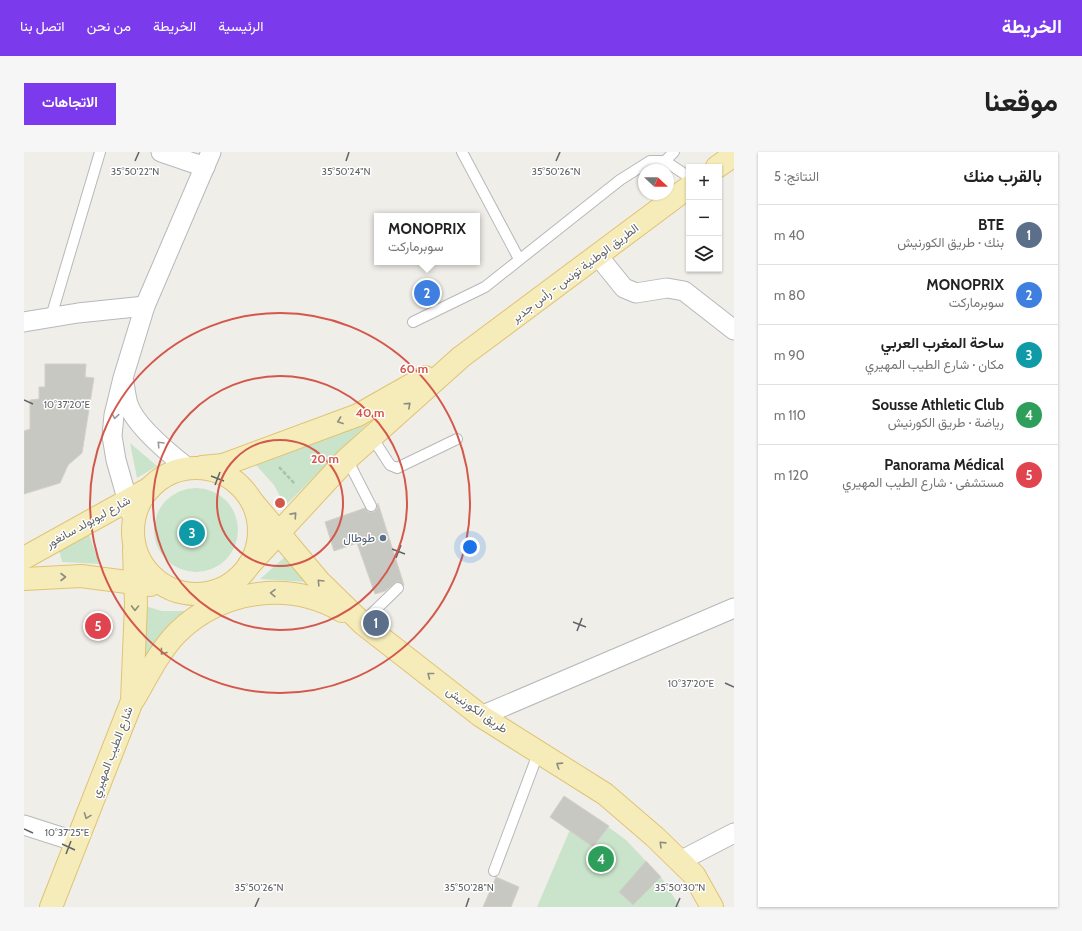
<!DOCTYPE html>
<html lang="ar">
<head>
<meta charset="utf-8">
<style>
	:root { --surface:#fff; --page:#f6f6f6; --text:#222; --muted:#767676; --line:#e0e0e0; --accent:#7c3aed }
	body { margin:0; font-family:Cabin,Vazirmatn,sans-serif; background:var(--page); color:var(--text); direction:rtl }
	.controls { position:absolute; right:12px; top:12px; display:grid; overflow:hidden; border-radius:0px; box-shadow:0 1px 3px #0004 }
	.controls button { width:36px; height:36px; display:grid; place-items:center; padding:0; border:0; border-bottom:1px solid var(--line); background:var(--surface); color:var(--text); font:20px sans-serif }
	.compass { position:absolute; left:614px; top:12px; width:36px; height:36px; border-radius:50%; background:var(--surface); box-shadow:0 1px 3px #0004; rotate:112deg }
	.you { position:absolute; left:446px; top:395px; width:14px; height:14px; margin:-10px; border:3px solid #fff; border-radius:50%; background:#1a73e8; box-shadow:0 0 0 6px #1a73e833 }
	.badge { display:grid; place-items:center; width:26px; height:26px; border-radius:50%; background:var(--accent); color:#fff; font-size:13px; font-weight:700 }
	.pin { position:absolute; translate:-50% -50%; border:2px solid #fff; box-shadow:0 1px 4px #0006 }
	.popup { position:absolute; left:350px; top:61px; width:106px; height:52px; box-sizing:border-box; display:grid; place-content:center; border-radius:0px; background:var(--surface); filter:drop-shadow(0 1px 3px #0005); font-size:13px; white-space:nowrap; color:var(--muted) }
	.popup b { font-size:15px; color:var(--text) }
	.popup::after { content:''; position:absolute; left:50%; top:100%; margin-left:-8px; border:8px solid transparent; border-top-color:var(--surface) }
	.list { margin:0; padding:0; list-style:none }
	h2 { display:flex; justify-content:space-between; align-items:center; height:52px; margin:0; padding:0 16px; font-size:17px }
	h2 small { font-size:13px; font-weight:400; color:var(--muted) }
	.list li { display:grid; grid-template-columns:26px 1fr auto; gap:12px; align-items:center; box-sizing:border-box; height:60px; padding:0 16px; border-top:1px solid var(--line) }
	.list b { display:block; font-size:15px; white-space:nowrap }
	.list p { margin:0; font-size:13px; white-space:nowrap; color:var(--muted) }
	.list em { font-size:13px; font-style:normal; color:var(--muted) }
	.icon { flex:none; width:22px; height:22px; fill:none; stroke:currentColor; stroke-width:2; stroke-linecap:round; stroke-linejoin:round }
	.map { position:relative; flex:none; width:710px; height:755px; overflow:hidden; direction:ltr; border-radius:0px }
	header { display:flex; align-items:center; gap:24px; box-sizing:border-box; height:56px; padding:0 20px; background:var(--accent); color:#fff }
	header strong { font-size:19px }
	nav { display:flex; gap:22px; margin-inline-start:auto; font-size:14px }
	.intro { display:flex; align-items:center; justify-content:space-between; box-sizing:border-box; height:96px; padding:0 24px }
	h1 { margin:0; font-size:28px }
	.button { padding:10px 18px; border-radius:0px; background:var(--accent); color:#fff; font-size:14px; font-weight:700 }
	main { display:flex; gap:24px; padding:0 24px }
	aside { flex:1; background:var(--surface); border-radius:0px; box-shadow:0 1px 3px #0004 }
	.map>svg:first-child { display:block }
	.green { fill:#c9e4ca }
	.building { fill:#c8c8c3; stroke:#d4d0c8 }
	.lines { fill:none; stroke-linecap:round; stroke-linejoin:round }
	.lane-casing { stroke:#b6b8bb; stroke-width:12 }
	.street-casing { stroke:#b6b8bb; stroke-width:21 }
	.primary-casing { stroke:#e0c372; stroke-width:24 }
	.path { stroke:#a3c4ad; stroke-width:2.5; stroke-dasharray:4 2; stroke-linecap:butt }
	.lane { stroke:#fff; stroke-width:10 }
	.street { stroke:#fff; stroke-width:19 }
	.primary { stroke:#f5ecb9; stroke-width:22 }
	.oneway { stroke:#8d8c80 }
	.oneway2 { stroke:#989a9c }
	.ticks { fill:none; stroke:#606367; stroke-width:1.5 }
	.ring { fill:none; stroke:#d3584b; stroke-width:2 }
	.service-dot { fill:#5c6f8a; stroke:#fff; stroke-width:1.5 }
	.labels { text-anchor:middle; stroke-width:3; stroke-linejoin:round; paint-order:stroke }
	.street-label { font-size:12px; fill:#606367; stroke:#fff }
	.service-label { font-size:12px; fill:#4e5e75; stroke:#fff; text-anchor:end }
	.ticks-label { font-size:10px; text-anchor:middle; fill:#606367; stroke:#fff; stroke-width:3; stroke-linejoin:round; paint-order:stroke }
	.centre { fill:#d3584b; stroke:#fff; stroke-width:2 }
	.ring-label { font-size:12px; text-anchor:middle; font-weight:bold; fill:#d3584b; stroke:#fff; stroke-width:3; stroke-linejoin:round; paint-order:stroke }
</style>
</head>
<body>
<header>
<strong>الخريطة</strong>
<nav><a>الرئيسية</a><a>الخريطة</a><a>من نحن</a><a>اتصل بنا</a></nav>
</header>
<div class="intro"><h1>موقعنا</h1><a class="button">الاتجاهات</a></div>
<main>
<aside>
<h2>بالقرب منك<small>النتائج: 5</small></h2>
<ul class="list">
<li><span class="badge" style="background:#5c6f8a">1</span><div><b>BTE</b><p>بنك · طريق الكورنيش</p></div><em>40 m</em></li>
<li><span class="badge" style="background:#3f7fe0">2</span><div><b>MONOPRIX</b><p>سوبرماركت</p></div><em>80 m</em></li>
<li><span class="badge" style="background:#0f9aa8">3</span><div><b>ساحة المغرب العربي</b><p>مكان · شارع الطيب المهيري</p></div><em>90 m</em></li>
<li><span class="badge" style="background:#2e9e5b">4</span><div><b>Sousse Athletic Club</b><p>رياضة · طريق الكورنيش</p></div><em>110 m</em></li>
<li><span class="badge" style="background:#e0444e">5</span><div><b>Panorama Médical</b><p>مستشفى · شارع الطيب المهيري</p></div><em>120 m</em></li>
</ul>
</aside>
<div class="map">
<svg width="710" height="755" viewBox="0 0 710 755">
	<rect width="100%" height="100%" fill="#f0eee9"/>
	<!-- green -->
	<g class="green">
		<polygon points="345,270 261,354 250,333 232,313"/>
		<polygon points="106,291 133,314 113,326"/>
		<circle cx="172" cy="378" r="42"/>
		<polygon points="65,383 76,412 38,410 35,398"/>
		<polygon points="261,405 283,430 236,427"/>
		<path d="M121,454l17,5h25c-20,14 -33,31 -44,52z"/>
		<polygon points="561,658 602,688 637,725 656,755 513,755 545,680"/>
	</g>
	<!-- building -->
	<g class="building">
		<polygon points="21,212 62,212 61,225 70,226 58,301 44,313 36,331 0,342 0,279 6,277 6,248 15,247 15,235 21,235"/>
		<polygon points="354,351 380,433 376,430 372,430 361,439 351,442 333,391 310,399 301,370 341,356 344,360 350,360 353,357"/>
		<polygon points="540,644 585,674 569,695 526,665"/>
		<polygon points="622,709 637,725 609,753 595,740"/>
		<polygon points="472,725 495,735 487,755 459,755"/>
	</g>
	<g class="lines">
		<defs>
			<g id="lane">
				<polyline points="438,0 495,107"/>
				<polyline points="641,9 650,0"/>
				<polyline points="27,165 76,0"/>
				<polyline points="389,170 461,135 596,28 626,9 641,9 665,25"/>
				<polyline points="348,285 366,313 373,316 433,287"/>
				<polyline points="323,307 347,354"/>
				<polyline points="338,471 374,436"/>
				<polyline points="470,719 515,599"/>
			</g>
			<g id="street">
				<polyline points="137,0 181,15"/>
				<polyline points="574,104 600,136 612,141 643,136 660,139 710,178"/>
				<polyline points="0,170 54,161 121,154"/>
				<path d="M100,230c1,7 2,15 4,22 7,22 43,51 61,65"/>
				<polyline points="110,371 92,308 88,284 90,263 99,226 121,154 187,0"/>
				<polyline points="457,564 710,456"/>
				<polyline points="0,673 53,690"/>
				<polyline points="656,709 710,681"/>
			</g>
			<g id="primary">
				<polyline points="693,15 710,3"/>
				<polyline points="178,315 199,313 334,263 401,225"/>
				<circle cx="172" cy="379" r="63"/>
				<polyline points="227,348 295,429 338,471 457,564 581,642 631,685 670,723 688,755"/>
				<polyline points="0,406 126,336"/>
				<polyline points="225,413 323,307 437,205 665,35"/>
				<polyline points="0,427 57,424 126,433"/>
				<path d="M110,547c13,-22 25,-48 44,-67 44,-42 111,-52 164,-21"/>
				<polyline points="27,755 108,549 112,452 110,398"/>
			</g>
		</defs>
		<!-- lane casing -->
		<use href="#lane" class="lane-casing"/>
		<!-- street casing -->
		<use href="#street" class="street-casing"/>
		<!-- primary casing -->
		<use href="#primary" class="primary-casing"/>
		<!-- path -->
		<polyline class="path" points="255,315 271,332"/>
		<!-- lane -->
		<use href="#lane" class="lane"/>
		<!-- street -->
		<use href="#street" class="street"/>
		<!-- primary -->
		<use href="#primary" class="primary"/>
	</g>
	<!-- one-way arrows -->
	<defs><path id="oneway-chevron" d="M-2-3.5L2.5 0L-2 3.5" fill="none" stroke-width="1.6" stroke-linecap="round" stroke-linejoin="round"/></defs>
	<g class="oneway">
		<use href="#oneway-chevron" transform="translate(384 253) rotate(-42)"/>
		<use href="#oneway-chevron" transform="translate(316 269) rotate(160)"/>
		<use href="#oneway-chevron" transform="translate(270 363) rotate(-48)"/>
		<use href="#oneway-chevron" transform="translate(39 425)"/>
		<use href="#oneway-chevron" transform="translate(296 430) rotate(-134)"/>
		<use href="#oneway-chevron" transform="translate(249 441) rotate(-179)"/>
		<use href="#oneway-chevron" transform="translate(111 456) rotate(91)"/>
		<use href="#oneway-chevron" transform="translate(139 500) rotate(127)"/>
		<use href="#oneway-chevron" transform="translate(406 523) rotate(-142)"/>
		<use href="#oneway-chevron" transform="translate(535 613) rotate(-147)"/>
		<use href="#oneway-chevron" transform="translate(63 664) rotate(111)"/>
		<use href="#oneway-chevron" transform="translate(638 692) rotate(-136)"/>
	</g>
	<g class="oneway2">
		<use href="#oneway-chevron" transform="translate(91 264) rotate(99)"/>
		<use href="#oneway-chevron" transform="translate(136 292) rotate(-133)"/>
	</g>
	<!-- ticks -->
	<path class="ticks" d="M111,9l4,-9M322,9l3,-9M532,9l4,-9M0,248l9,4M187,324l13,5M191,333l5,-13M368,397l13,5M372,406l5,-13M549,470l13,5M553,479l5,-13M701,531l9,4M0,677l9,4M38,692l13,6M42,702l5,-13M231,755l4,-9M442,755l3,-9M652,755l4,-9"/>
	<!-- distance rings -->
	<g class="ring">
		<circle cx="256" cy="351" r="63"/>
		<circle cx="256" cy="351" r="127"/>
		<circle cx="256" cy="351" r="190"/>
	</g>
	<!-- markers -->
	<circle class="service-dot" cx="359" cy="386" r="4"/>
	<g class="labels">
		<!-- street labels -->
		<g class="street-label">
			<text transform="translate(551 121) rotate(-37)" y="4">الطريق الوطنية تونس - رأس جدير</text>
			<text transform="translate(64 370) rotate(-29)" y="4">شارع ليوبولد سانغور</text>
			<text transform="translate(453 558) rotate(35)" y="4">طريق الكورنيش</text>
			<text transform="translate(88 600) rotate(-69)" y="4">شارع الطيب المهيري</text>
		</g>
		<!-- service labels -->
		<g class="service-label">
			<text x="351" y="390">طوطال</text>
		</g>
	</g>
	<g class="ticks-label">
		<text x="111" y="23">35°50'22"N</text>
		<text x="322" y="23">35°50'24"N</text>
		<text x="532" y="23">35°50'26"N</text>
		<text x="43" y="256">10°37'20"E</text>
		<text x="667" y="535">10°37'20"E</text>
		<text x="43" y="684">10°37'25"E</text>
		<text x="235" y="739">35°50'26"N</text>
		<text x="445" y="739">35°50'28"N</text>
		<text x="656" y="739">35°50'30"N</text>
	</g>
	<circle cx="256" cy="351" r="6" class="centre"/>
	<g class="ring-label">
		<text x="390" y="221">60 m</text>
		<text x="346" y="265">40 m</text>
		<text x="301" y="311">20 m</text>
	</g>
</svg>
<div class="controls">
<button>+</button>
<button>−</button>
<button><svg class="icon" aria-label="layers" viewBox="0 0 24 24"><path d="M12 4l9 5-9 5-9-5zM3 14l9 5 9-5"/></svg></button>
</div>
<svg class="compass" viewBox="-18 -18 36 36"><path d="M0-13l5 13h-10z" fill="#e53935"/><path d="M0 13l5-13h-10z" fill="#767676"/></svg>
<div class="you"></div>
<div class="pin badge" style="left:352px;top:471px;background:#5c6f8a">1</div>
<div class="pin badge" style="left:403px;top:141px;background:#3f7fe0">2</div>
<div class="popup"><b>MONOPRIX</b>سوبرماركت</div>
<div class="pin badge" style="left:168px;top:381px;background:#0f9aa8">3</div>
<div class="pin badge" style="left:577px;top:707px;background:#2e9e5b">4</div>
<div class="pin badge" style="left:74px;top:474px;background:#e0444e">5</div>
</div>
</main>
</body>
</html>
